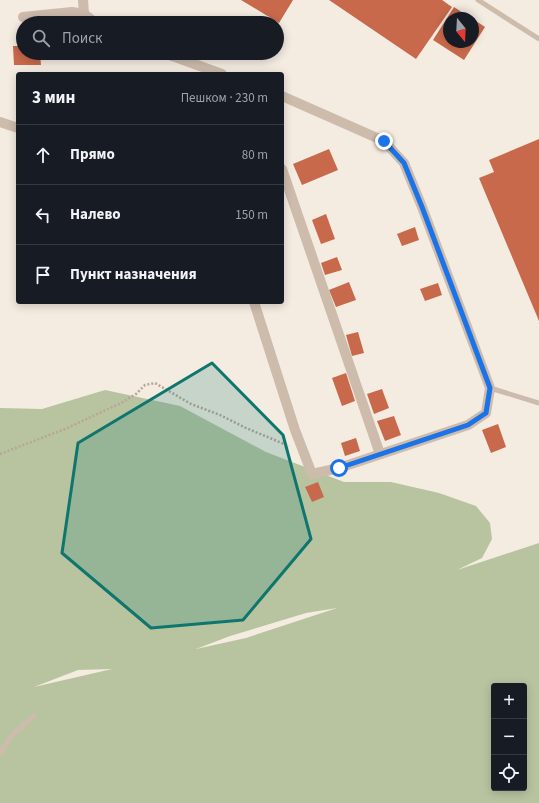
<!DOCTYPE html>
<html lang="ru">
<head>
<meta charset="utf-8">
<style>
	:root { --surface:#171b24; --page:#242831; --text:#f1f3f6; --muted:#9ea1a6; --line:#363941 }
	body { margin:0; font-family:"Source Sans 3",sans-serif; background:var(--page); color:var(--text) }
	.controls { position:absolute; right:12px; bottom:12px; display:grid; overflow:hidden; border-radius:4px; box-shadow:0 2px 10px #0003 }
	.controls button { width:36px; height:36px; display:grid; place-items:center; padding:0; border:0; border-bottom:1px solid var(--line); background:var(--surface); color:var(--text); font:20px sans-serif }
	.compass { position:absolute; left:443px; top:12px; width:36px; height:36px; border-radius:50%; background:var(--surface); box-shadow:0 2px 10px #0003; rotate:162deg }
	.stop { position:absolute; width:12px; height:12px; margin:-9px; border:3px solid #1a73e8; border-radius:50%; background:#fff }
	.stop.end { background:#1a73e8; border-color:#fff; box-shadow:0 1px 4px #0008 }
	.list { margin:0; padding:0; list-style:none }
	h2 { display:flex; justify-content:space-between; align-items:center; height:52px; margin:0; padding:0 16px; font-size:17px }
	h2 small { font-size:13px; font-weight:400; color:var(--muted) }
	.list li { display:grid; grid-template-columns:26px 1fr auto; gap:12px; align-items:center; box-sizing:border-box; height:60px; padding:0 16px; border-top:1px solid var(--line) }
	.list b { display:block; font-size:15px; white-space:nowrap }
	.list em { font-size:13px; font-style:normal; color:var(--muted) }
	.icon { flex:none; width:22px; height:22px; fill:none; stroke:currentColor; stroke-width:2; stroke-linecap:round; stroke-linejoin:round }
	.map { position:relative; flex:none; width:539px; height:803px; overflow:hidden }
	.search { position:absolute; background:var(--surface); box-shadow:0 2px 10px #0003; left:16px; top:16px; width:268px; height:44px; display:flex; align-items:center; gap:10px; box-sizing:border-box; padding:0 14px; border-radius:22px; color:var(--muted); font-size:15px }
	.panel { position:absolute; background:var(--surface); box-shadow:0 2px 10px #0003; left:16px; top:72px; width:268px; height:232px; border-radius:4px }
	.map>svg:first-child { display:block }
	.green { fill:#b8c4a0; fill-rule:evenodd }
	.building { fill:#c8694b }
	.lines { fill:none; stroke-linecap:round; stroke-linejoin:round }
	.path { stroke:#b9a596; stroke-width:2.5; stroke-dasharray:2 2; stroke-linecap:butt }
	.service { stroke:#cdbbac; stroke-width:5 }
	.minor { stroke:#cdbbac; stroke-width:10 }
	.route { stroke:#1a73e8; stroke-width:5 }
	.marked { fill:#0f766e; fill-opacity:0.2; stroke:#0f766e; stroke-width:3; stroke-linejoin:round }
</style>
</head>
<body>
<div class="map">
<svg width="539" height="803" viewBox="0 0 539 803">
	<rect width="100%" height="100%" fill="#f4ebe1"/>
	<!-- green -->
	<path class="green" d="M105,390l75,16 86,46 78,30h47l48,11 37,13 14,17 2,16 -10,19 -25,12 82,-27v260h-539v-395l42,1zM337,608l-91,30 -50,11 34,-13 76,-23zM111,669h1l-78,18 44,-17zM494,686h30v102h-30z"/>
	<!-- building -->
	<g class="building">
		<polygon points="241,0 293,0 279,23"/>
		<polygon points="329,0 442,0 452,7 416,59"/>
		<polygon points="454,7 471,18 449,18 449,42 473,42 473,19 485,27 464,60 433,40"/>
		<polygon points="13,46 23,46 23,53 40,53 41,65 14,65"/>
		<polygon points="539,139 539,321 479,178 494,172 489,160"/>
		<polygon points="329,149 338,170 302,185 293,164"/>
		<polygon points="326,214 335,239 321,244 312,220"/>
		<polygon points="415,227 419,240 402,246 397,234"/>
		<polygon points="337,257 342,270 325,275 321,263"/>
		<polygon points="349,282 356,300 336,307 329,290"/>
		<polygon points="438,283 442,295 425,301 420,289"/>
		<polygon points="358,332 364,353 352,356 346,335"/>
		<polygon points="346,373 355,401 342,406 332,378"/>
		<polygon points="382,389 389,408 374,414 367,394"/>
		<polygon points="394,416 401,435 385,441 377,421"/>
		<polygon points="498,424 506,447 491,453 482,430"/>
		<polygon points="356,438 360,451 345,456 341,443"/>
		<polygon points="318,482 324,497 312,502 305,487"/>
	</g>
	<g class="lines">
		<!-- path -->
		<polyline class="path" points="0,454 65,429 121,403 136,394 145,385 155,383 191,404 220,415 246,428 289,446"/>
		<!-- service -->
		<g class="service">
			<polyline points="478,0 539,39"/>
			<polyline points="490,388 539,403"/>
			<polyline points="0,753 12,735 34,716"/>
		</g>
		<!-- minor -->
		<g class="minor">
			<polyline points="83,0 84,14"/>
			<polyline points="23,17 72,12 84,14 96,23"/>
			<polyline points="164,53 222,74"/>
			<polyline points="0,122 18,128"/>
			<polyline points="282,169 380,454"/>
			<polyline points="254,302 295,430 312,474 339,468 468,425 486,413 490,388 422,207 404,163 384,141 282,96"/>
		</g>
	</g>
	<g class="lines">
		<!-- route -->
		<polyline class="route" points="339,468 468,425 486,413 490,388 422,207 404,163 384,141"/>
	</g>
	<!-- marked area -->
	<path class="marked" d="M212,363l71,72 28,104 -68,81 -92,8 -89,-75 16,-110z"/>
</svg>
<div class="controls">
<button>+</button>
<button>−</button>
<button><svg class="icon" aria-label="locate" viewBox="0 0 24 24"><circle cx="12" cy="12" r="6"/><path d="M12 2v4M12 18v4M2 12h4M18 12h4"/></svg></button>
</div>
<svg class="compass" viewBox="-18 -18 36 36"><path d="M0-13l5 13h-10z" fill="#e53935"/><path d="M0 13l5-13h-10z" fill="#9ea1a6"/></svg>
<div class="stop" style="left:339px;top:468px"></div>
<div class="stop end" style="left:384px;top:141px"></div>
<div class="search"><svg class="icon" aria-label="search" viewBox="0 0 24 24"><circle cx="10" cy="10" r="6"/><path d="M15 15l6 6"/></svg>Поиск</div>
<section class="panel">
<h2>3 мин<small>Пешком · 230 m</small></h2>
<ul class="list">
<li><svg class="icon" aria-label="ahead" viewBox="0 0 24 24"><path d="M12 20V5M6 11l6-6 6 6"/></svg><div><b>Прямо</b></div><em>80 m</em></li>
<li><svg class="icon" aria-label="left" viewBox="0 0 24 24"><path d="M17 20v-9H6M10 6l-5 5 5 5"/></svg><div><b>Налево</b></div><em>150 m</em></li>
<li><svg class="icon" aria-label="arrive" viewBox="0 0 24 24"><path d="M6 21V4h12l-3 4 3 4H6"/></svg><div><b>Пункт назначения</b></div></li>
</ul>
</section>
</div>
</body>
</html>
